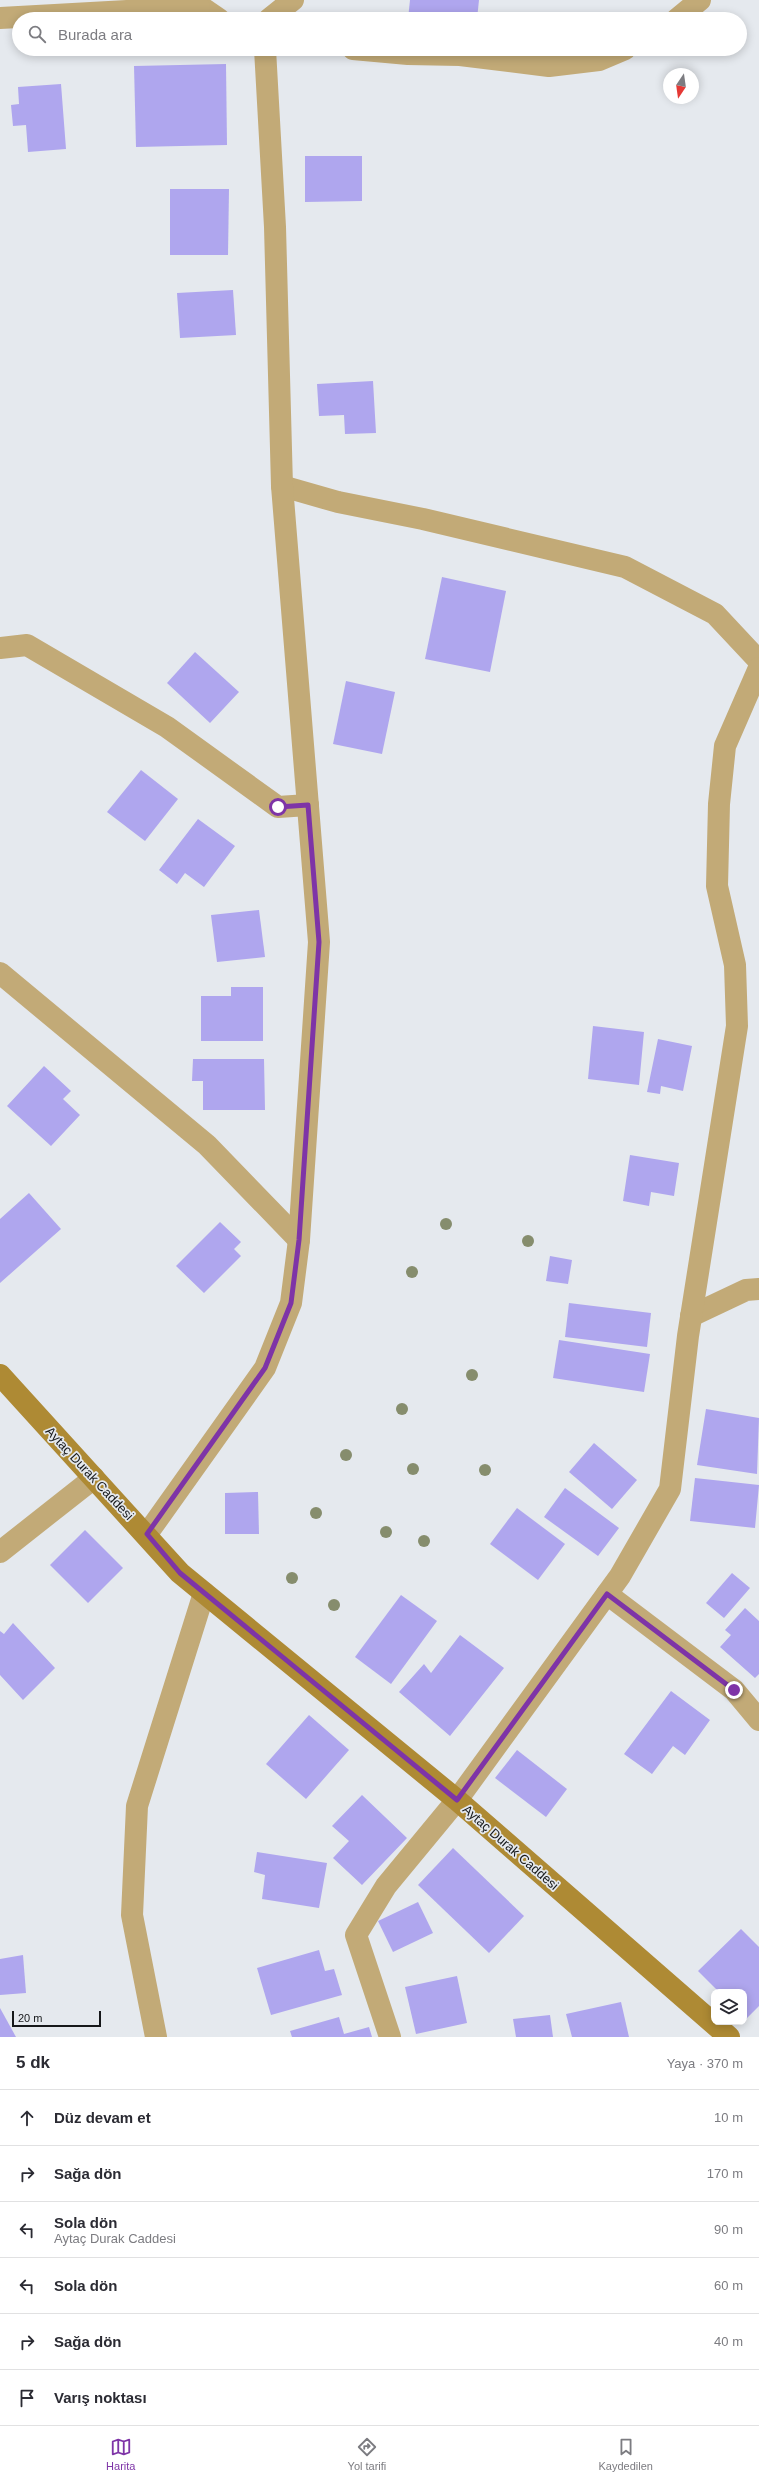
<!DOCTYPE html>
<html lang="tr">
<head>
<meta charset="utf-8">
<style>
	:root { --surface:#fff; --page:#f7f7f7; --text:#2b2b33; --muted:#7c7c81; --line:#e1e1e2; --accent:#7e34a7 }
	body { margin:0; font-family:Helvetica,sans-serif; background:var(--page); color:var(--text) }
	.controls { position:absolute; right:12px; bottom:12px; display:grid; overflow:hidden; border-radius:8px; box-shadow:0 2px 10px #0003 }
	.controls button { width:36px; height:36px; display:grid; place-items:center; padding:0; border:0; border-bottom:1px solid var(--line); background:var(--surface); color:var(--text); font:20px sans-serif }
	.compass { position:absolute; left:663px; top:68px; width:36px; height:36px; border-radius:50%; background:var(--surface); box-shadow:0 2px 10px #0003; rotate:193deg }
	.scale { position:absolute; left:12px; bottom:10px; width:89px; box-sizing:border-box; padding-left:4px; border:2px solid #16181a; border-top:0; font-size:11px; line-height:14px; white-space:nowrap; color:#16181a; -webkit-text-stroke:3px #e5e9ee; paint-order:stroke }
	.stop { position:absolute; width:12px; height:12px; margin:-9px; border:3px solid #7e34a7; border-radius:50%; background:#fff }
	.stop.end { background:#7e34a7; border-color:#fff; box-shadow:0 1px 4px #0008 }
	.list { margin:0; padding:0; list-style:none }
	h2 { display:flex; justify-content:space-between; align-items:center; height:52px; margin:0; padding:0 16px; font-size:17px }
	h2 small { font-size:13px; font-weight:400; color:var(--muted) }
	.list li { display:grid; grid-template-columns:26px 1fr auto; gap:12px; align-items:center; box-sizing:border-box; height:56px; padding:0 16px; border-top:1px solid var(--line) }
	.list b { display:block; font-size:15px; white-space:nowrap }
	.list p { margin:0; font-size:13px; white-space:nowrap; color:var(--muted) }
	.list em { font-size:13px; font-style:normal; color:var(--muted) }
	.icon { flex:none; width:22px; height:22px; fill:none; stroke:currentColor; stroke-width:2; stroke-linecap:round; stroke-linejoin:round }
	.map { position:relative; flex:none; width:759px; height:2037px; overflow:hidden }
	.search { position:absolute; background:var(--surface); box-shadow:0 2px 10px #0003; left:12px; right:12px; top:12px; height:44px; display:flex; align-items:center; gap:10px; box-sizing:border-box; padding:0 14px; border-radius:22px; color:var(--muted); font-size:15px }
	.sheet { height:388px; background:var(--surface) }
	nav { display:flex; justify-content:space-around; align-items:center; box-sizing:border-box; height:56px; border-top:1px solid var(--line); background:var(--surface); font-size:11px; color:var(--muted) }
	nav a { display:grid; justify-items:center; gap:2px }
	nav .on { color:var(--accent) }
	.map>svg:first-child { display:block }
	.building { fill:#afa6ee }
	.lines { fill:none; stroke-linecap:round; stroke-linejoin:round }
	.street { stroke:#c2aa77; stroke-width:22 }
	.secondary { stroke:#ae8a34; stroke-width:22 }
	.tree { fill:#868d6d }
	.route { stroke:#7e34a7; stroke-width:5 }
	.labels { text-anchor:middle; stroke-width:3.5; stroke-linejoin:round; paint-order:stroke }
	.street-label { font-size:13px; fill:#16181a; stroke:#e5e9ee }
</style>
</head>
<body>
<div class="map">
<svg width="759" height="2037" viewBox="0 0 759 2037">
	<rect width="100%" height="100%" fill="#e5e9ee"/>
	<!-- building -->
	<g class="building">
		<polygon points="410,0 479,0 477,19 408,19"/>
		<polygon points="226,64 227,145 136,147 134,66"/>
		<polygon points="61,84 66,149 28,152 26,125 13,126 11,105 19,104 18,87"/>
		<polygon points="305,156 362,156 362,201 305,202"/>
		<polygon points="170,189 229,189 228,255 170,255"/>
		<polygon points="233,290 236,335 180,338 177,293"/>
		<polygon points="373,381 376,433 345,434 344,415 319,416 317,384"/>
		<polygon points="442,577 506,591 490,672 425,659"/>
		<polygon points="195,652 239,692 210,723 167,683"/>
		<polygon points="346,681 395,692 382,754 333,744"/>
		<polygon points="141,770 178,799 145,841 107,812"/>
		<polygon points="198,819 235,846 204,887 185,873 177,884 159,870"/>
		<polygon points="259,910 265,957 217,962 211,915"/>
		<polygon points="231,987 263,987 263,1041 201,1041 201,996 231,996"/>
		<polygon points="593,1026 644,1032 639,1085 588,1079"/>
		<polygon points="658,1039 692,1046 683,1091 661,1086 660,1094 647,1092"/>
		<polygon points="193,1059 264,1059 265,1110 203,1110 203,1081 192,1081"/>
		<polygon points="44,1066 71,1091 63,1099 80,1115 51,1146 7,1106"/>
		<polygon points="630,1155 679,1163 674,1196 651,1192 649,1206 623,1201"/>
		<polygon points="29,1193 61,1229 0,1283 0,1219"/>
		<polygon points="220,1222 241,1242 234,1249 241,1256 204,1293 176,1266"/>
		<polygon points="550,1256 572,1260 568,1284 546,1281"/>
		<polygon points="569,1303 651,1313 647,1347 565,1337"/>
		<polygon points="559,1340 650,1354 644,1392 553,1378"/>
		<polygon points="706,1409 759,1418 757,1474 697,1465"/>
		<polygon points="594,1443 637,1480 612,1509 569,1472"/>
		<polygon points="695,1478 759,1485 755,1528 690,1521"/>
		<polygon points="565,1488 619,1528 598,1556 544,1517"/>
		<polygon points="258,1492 259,1534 225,1534 225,1493"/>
		<polygon points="517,1508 565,1544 538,1580 490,1544"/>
		<polygon points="85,1530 123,1568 88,1603 50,1565"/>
		<polygon points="732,1573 750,1588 724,1618 706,1603"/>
		<polygon points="401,1595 437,1621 391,1684 355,1657"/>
		<polygon points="745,1608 759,1621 759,1674 755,1678 720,1647 731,1635 725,1630"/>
		<polygon points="13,1623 55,1668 23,1700 0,1675 0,1631 4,1634"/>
		<polygon points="460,1635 504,1668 450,1736 399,1692 424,1664 431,1673"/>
		<polygon points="671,1691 710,1720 685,1755 673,1746 652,1774 624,1754"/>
		<polygon points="309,1715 349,1750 306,1799 266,1764"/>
		<polygon points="517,1750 567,1789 546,1817 495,1778"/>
		<polygon points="362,1795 407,1838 362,1885 333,1858 349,1841 332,1826"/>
		<polygon points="453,1848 524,1916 489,1953 418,1885"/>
		<polygon points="257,1852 327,1863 319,1908 262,1899 265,1875 254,1872"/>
		<polygon points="418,1902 433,1933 393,1952 378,1921"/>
		<polygon points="741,1929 759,1947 759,2006 746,2019 744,1992 719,1992 698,1971"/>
		<polygon points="319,1950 325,1971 334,1969 342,1995 271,2015 257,1968"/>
		<polygon points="23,1955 26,1993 0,1995 0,1959"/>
		<polygon points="457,1976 467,2023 416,2034 405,1987"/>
		<polygon points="621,2002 629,2037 572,2037 566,2014"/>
		<polygon points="0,2008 16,2037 0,2037"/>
		<polygon points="550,2015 553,2037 516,2037 513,2019"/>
		<polygon points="339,2017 344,2034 369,2027 372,2037 292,2037 290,2031"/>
	</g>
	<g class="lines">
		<!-- street -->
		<g class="street">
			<polyline points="191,0 219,19"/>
			<polyline points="0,18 199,7"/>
			<polyline points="269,19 293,0"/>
			<polyline points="677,19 700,0"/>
			<polyline points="353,49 408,54 460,55 549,66 599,60 625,49"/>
			<polyline points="282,486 338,502 423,519 625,567 715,614 759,661"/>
			<polyline points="0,648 27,645 167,727 278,807 308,805"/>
			<polyline points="0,973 207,1145 299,1240"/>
			<polyline points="691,1316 746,1290 759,1289"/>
			<polyline points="147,1534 265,1368 291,1303 299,1240 319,942 282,486 275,227 265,49"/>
			<polyline points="0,1552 94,1478"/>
			<polyline points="607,1594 734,1690 759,1720"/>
			<polyline points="156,2037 132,1915 137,1806 204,1593"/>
			<polyline points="390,2037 356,1935 386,1886 457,1800 620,1576 670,1489 688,1336 737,1026 735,965 717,886 719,804 725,746 759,668"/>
		</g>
		<!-- secondary -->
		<polyline class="secondary" points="0,1375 180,1573 457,1800 729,2037"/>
	</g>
	<!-- trees -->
	<g class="tree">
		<circle cx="446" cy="1224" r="6"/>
		<circle cx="528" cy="1241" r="6"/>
		<circle cx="412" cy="1272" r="6"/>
		<circle cx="472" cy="1375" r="6"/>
		<circle cx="402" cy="1409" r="6"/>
		<circle cx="346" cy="1455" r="6"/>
		<circle cx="413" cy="1469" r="6"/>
		<circle cx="485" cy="1470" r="6"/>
		<circle cx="316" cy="1513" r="6"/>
		<circle cx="386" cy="1532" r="6"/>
		<circle cx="424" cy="1541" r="6"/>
		<circle cx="292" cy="1578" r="6"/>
		<circle cx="334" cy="1605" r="6"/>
	</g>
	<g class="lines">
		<!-- route -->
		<polyline class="route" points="278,807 308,805 319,942 299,1240 291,1303 265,1368 147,1534 180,1573 457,1800 607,1594 734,1690"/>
	</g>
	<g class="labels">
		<!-- street labels -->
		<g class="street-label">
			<text transform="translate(90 1473) rotate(47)" y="5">Aytaç Durak Caddesi</text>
			<text transform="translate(511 1847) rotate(41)" y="5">Aytaç Durak Caddesi</text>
		</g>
	</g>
</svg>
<div class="controls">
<button><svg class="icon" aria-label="layers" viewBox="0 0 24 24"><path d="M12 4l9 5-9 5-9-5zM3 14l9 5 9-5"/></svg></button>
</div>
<svg class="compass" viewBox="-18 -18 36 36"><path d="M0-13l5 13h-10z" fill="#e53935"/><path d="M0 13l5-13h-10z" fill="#7c7c81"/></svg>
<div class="scale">20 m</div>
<div class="stop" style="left:278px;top:807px"></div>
<div class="stop end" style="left:734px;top:1690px"></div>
<div class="search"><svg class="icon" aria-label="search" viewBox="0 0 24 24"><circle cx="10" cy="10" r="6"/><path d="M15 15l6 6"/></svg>Burada ara</div>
</div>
<section class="sheet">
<h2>5 dk<small>Yaya · 370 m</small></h2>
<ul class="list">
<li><svg class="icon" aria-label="ahead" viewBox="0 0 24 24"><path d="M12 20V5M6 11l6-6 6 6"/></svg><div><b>Düz devam et</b></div><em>10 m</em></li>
<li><svg class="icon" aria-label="right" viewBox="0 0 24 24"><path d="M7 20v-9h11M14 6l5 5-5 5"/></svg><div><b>Sağa dön</b></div><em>170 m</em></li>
<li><svg class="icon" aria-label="left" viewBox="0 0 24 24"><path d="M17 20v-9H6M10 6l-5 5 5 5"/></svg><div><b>Sola dön</b><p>Aytaç Durak Caddesi</p></div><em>90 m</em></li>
<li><svg class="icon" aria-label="left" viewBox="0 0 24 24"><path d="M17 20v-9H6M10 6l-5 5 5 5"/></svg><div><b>Sola dön</b></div><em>60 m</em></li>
<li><svg class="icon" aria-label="right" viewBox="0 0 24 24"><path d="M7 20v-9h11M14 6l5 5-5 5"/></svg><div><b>Sağa dön</b></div><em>40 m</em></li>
<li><svg class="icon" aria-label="arrive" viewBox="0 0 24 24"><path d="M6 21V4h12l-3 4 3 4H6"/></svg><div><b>Varış noktası</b></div></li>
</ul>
</section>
<nav>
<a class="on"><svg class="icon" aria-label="map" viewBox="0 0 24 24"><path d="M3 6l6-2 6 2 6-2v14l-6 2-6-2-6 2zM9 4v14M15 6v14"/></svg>Harita</a>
<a><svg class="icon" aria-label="directions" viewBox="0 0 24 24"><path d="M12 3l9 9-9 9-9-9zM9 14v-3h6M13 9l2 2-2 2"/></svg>Yol tarifi</a>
<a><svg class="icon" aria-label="saved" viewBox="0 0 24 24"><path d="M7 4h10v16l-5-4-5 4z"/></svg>Kaydedilen</a>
</nav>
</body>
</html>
